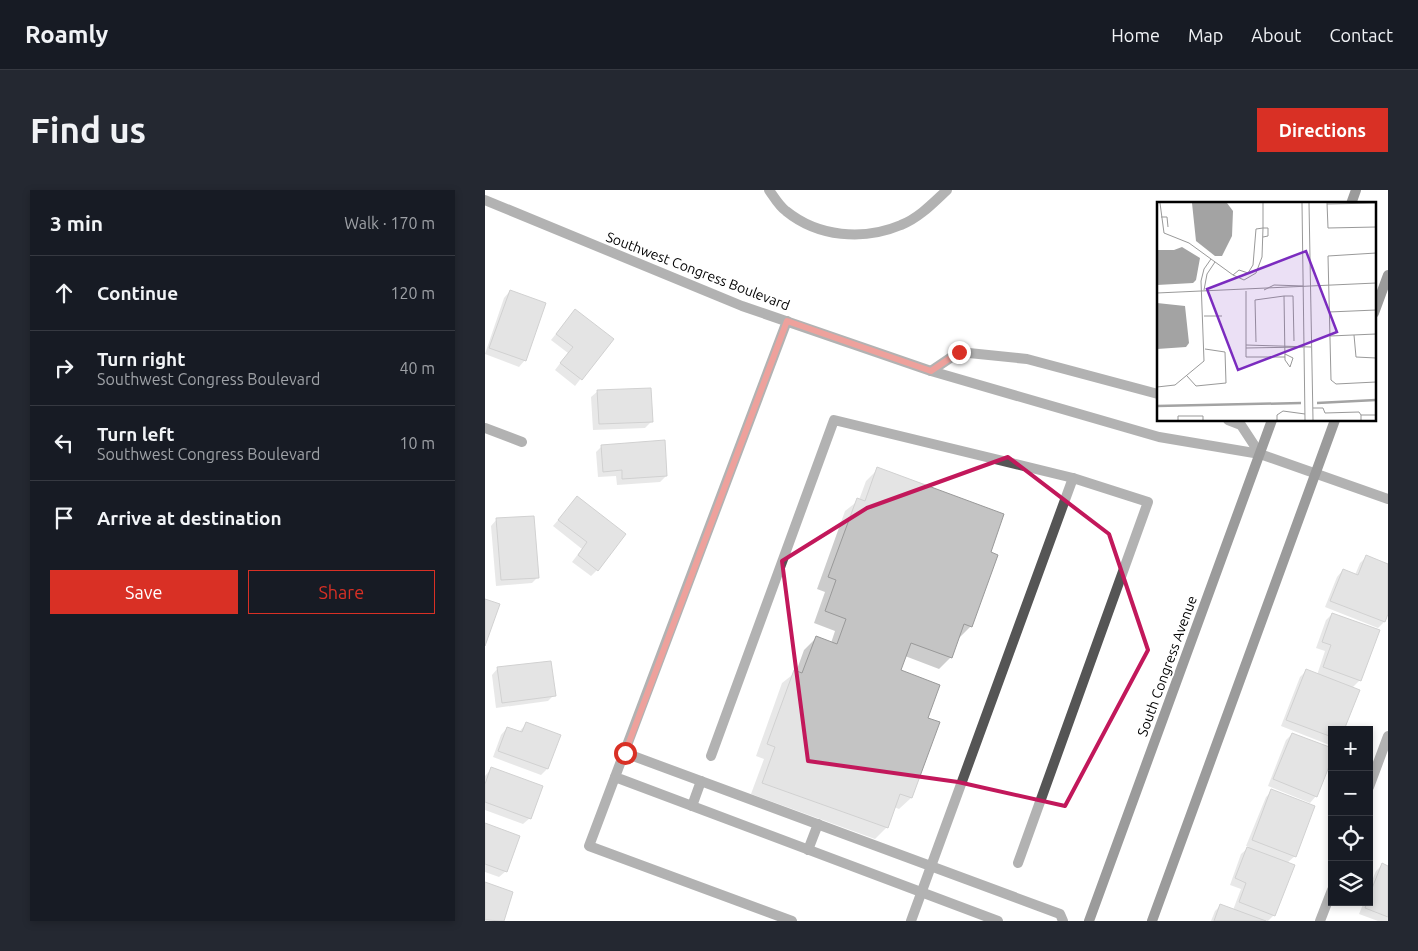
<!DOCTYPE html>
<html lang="en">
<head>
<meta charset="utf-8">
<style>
	:root { --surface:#171b24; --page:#242831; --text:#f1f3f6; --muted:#9ea1a6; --line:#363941; --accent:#d93025 }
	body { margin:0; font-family:Ubuntu,sans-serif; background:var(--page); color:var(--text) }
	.controls { position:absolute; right:15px; bottom:15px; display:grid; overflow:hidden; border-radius:0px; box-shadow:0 2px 8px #0003 }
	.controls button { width:45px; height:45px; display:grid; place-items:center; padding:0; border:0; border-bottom:1px solid var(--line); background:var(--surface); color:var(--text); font:25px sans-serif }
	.stop { position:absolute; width:15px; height:15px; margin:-11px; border:4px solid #d93025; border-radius:50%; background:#fff }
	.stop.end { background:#d93025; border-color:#fff; box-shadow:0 1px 5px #0008 }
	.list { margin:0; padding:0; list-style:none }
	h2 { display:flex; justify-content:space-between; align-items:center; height:65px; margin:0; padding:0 20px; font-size:21px }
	h2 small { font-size:16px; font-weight:400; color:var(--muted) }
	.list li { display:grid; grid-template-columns:32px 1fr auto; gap:15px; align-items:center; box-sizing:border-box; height:75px; padding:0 20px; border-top:1px solid var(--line) }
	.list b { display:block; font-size:19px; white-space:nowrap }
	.list p { margin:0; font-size:16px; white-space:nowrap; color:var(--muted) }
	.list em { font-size:16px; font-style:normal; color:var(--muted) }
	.actions { display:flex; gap:10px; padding:15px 20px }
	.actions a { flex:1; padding:11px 0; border:1px solid var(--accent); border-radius:0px; text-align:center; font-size:18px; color:var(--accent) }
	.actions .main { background:var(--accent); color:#fff }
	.icon { flex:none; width:28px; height:28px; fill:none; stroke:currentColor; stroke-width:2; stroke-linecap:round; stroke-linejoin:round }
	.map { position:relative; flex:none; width:903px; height:731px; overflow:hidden; border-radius:0px }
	header { display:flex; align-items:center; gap:30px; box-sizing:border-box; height:70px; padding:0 25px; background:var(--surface); border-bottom:1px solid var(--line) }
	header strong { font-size:24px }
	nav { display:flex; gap:28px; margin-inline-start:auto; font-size:18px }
	.intro { display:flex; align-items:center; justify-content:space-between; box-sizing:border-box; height:120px; padding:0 30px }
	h1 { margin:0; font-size:35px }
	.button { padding:12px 22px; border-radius:0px; background:var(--accent); color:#fff; font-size:18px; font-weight:700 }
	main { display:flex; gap:30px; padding:0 30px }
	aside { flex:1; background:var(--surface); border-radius:0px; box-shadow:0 2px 8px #0003 }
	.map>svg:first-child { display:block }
	.shadow { fill:#0003 }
	.building { fill:#c4c4c4; stroke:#999 }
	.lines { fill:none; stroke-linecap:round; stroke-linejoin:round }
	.lane { stroke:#555; stroke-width:10 }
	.street { stroke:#555; stroke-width:10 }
	.secondary { stroke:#222; stroke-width:10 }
	.route { stroke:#d93025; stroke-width:6 }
	.marked { fill:none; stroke:#c2185b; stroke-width:4; stroke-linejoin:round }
	.labels { text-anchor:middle; stroke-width:4; stroke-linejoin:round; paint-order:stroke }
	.street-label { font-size:14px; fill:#000; stroke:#fff }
	.inset-river { fill:none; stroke:#a3a3a3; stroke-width:2.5 }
	.inset-road { fill:none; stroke:#999; stroke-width:1 }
	.view { fill:#7b2cbf; fill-opacity:0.15; stroke:#7b2cbf; stroke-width:2.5 }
	.inset-edge { fill:none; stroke:#000; stroke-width:2.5 }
</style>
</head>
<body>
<header>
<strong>Roamly</strong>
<nav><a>Home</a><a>Map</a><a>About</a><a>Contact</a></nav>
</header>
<div class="intro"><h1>Find us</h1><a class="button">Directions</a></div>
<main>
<aside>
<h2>3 min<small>Walk · 170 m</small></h2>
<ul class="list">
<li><svg class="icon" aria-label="ahead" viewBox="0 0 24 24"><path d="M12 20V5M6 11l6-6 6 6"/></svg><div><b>Continue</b></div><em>120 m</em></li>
<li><svg class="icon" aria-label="right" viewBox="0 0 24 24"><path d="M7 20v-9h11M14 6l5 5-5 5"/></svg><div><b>Turn right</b><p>Southwest Congress Boulevard</p></div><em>40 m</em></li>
<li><svg class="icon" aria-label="left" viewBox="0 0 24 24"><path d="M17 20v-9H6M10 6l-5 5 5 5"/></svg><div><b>Turn left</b><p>Southwest Congress Boulevard</p></div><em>10 m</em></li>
<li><svg class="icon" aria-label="arrive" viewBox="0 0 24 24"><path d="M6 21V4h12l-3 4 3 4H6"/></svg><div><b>Arrive at destination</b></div></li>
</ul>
<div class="actions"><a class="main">Save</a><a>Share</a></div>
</aside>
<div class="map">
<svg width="903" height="731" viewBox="0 0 903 731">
	<rect width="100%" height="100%" fill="#fff"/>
	<!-- shadow -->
	<g class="shadow">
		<polygon points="25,101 40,170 34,177 0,164 19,108"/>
		<polygon points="90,120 127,149 90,196 70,180 83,163 66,150"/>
		<polygon points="113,201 166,232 160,238 108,240 106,207"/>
		<polygon points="117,256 181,286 175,292 132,295 131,286 113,287 111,262"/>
		<polygon points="393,279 504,362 486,436 474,448 466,467 454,479 420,466 414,481 441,528 426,608 414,619 409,617 402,637 390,649 266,604 279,569 271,566 297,493 311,482 319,460 331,448 346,453 350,441 329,433 340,402 332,399 360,321 374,310 381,291"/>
		<polygon points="92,308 112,380 106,386 87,372 97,359 68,336"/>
		<polygon points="12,329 53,387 47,393 11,396 6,336"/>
		<polygon points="881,367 903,375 903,420 899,432 893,438 840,417 852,387 858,380 870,385 875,373"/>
		<polygon points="847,424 875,490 867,498 847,540 847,556 796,536 815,487 821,481 832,485 840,461 831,458 841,430"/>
		<polygon points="13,478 69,505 63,511 11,518 7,485"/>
		<polygon points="41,534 62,579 56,585 8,567 16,545 22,538 34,542"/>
		<polygon points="807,544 831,606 825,613 783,596 801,550"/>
		<polygon points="7,578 45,628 38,634 0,620 0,586"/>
		<polygon points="787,601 810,666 802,673 789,725 783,731 726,731 730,721 736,715 748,720 756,699 745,695 756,664 764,657 761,656 781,607"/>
		<polygon points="0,634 21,681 14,687 0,682"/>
		<polygon points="897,675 903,677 903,731 893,731 874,724 879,712 884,712 884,698 891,681"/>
	</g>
	<!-- building -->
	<g class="building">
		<polygon points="25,100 61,113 41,171 4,158"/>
		<polygon points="90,119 129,149 97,190 75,173 88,157 71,144"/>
		<polygon points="166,198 168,232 114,234 112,200"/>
		<polygon points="180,250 182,286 137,289 137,280 118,282 116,255"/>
		<polygon points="392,277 519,324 506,362 513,365 487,437 479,434 467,468 426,453 416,480 455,495 443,528 455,532 427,608 415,604 403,638 277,593 290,557 282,554 309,480 317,483 331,446 352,454 361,429 340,421 351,390 343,387 372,308 380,311"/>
		<polygon points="92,306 141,344 113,381 93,365 102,352 73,330"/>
		<polygon points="49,326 54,388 16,390 11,328"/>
		<polygon points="881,365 903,374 903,424 900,432 845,411 858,379 873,385"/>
		<polygon points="0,409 15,414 0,456"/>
		<polygon points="847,423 895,440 876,491 838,477 846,455 837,452"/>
		<polygon points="66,471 71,506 17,513 12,477"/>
		<polygon points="821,479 875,500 859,540 847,540 847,547 801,530"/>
		<polygon points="41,532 76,545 63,579 13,561 22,537 37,542"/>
		<polygon points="807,543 847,558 847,569 832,607 788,589"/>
		<polygon points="6,577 58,596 46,629 0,612 0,594"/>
		<polygon points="786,599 830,616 811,667 767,650"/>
		<polygon points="0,633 35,646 22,682 0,674"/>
		<polygon points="762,657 810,675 790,726 754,712 761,693 750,688"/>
		<polygon points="897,673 903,676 903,727 880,718 882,712 884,712 884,706"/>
		<polygon points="0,692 28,702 19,731 0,730"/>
		<polygon points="735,714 781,731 729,731"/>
	</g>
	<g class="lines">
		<!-- lane -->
		<g class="lane">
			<path d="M284,0c5,7 10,16 17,21 32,26 77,30 115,14 18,-7 32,-22 46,-35"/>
			<polyline points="302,131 130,587 513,731"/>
			<polyline points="140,563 575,724 578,731"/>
			<polyline points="226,566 349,230 588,288 426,731"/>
			<polyline points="130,587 104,656 307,731"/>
			<polyline points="207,616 216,591"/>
			<polyline points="323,660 333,634"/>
			<polyline points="533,673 663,312 588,288"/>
		</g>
		<!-- street -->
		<g class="street">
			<polyline points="0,10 257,116 446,181 674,247 775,264 903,309"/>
			<polyline points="446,181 474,162 542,169 673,204"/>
			<polyline points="743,230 756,235 775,264"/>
			<polyline points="0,238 37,252"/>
			<polyline points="884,597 903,546"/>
			<polyline points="835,731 847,700"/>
		</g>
		<!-- secondary -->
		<g class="secondary">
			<polyline points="866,14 871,0"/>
			<polyline points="889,123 903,85"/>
			<polyline points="604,731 787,230"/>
			<polyline points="667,731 850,230"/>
		</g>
	</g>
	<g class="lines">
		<!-- route -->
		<polyline class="route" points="140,563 302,131 446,181 474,162"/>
	</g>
	<!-- marked area -->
	<path d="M0 0H903V731H0ZM523,267l101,77 39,116 -83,156 -107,-24 -150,-21 -26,-200 85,-53z" fill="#fff" fill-opacity=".55" fill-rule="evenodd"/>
	<path class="marked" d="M523,267l101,77 39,116 -83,156 -107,-24 -150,-21 -26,-200 85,-53z"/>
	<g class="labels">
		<!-- street labels -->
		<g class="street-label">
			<text transform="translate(213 81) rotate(21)" y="5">Southwest Congress Boulevard</text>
			<text transform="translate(682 476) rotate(-70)" y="5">South Congress Avenue</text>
		</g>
	</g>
	<!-- overview -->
	<g transform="translate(672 12)">
		<rect width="219" height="219" fill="#fff"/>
		<path d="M35,1h35l6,8 -1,25 -10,20h-7l-19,-15zM25,45l18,11 -4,22 -3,3 -36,2v-35h17zM0,101l28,3 4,37 -3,4 -29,2z" fill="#a3a3a3"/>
		<path class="inset-river" d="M160,201l59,-3M0,204l144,-3"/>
		<path class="inset-road" d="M3,1l4,30 25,10 44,32 6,-5 9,3 5,-8 3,-36 7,-1v-25M145,1l3,217M152,1l4,217M170,1l1,25 48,-1M170,2l49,-1M4,15h6l1,10M106,26h5v8l-5,1M219,51l-48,3 3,124 5,4 40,-2M76,73l11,5 12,-7 6,-16 1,-29M47,88l3,-16 8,-12M107,88l10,-5 29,1M89,89v54M0,91l219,-10M127,94h9l1,45M172,110l47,-2M47,114h18M197,133l2,22 20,1M173,134l46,-2M99,140l-1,-42 29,-4 1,64 5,7 3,-9 -8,-4M89,143l65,2M89,143v3l57,-1M89,146v9h39M30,174l9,10 30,-3 -1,-31 -20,-3M0,185l18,-2 29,-24 -3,-80 3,-12 7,-10M156,206h10l2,5 34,-1 2,3M21,218v-4h25v4M120,218v-5l6,-4 22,3M204,218v-5h15"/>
		<path class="view" d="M149,49l31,81 -99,38 -31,-81z"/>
		<rect width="219" height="219" class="inset-edge"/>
	</g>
</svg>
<div class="controls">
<button>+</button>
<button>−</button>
<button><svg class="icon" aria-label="locate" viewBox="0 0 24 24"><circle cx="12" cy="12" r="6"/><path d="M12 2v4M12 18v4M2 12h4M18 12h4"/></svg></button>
<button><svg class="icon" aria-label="layers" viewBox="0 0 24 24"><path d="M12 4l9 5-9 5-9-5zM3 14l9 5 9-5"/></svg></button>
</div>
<div class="stop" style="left:140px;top:563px"></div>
<div class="stop end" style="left:474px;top:162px"></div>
</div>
</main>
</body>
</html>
